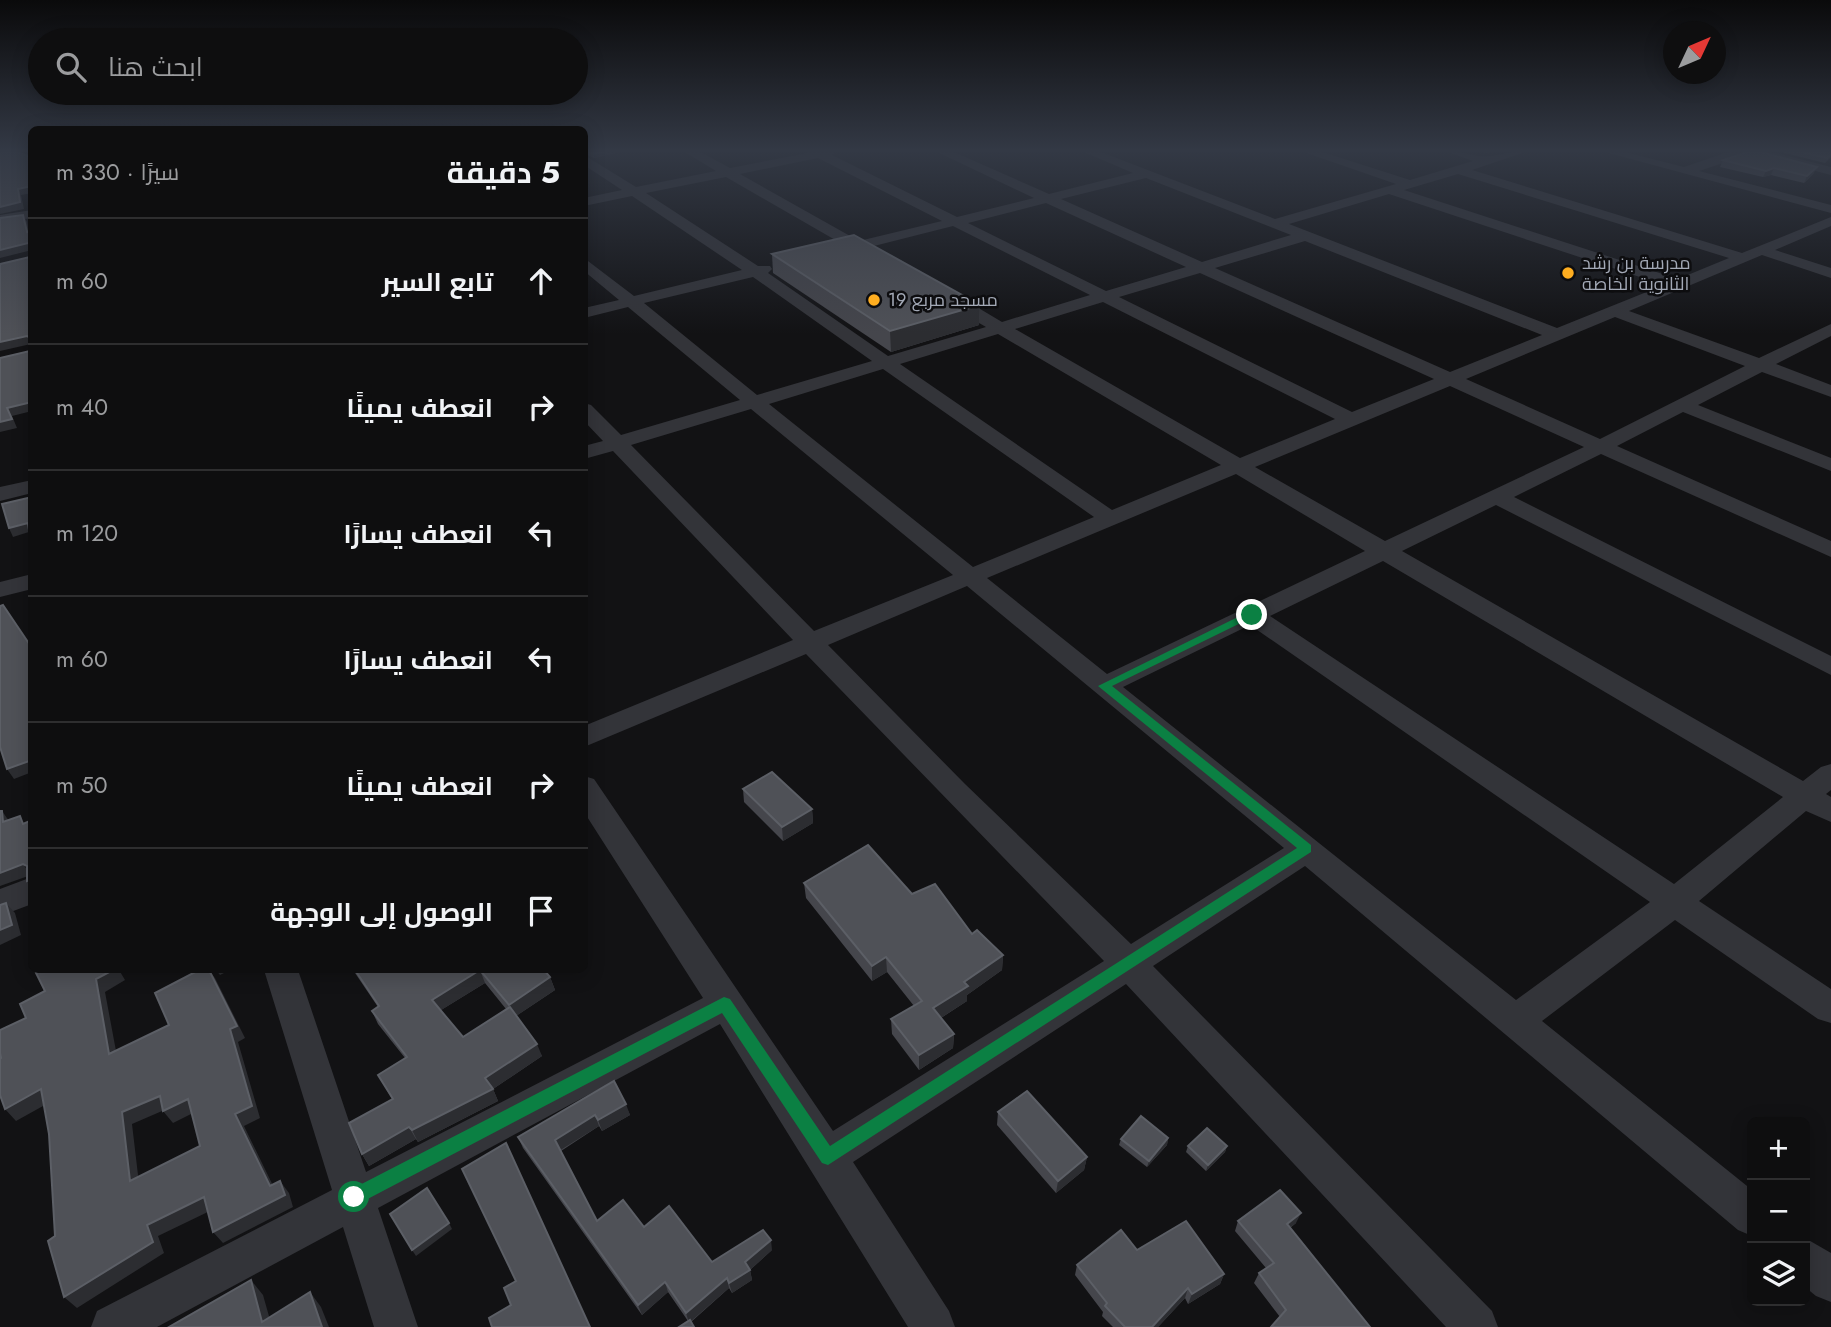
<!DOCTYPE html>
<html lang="ar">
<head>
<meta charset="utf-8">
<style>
	:root { --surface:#0e0e0f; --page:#1c1c1d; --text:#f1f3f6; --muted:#9b9c9e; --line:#2e2e2f }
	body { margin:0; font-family:Jost,Cairo,sans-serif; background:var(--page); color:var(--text); direction:rtl }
	.controls { position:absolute; right:21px; bottom:21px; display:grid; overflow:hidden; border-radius:10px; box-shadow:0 4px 18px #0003 }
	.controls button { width:63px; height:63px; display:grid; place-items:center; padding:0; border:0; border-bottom:2px solid var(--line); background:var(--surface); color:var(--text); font:35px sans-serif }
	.compass { position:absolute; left:1663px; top:21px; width:63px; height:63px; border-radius:50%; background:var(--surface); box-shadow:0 4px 18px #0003; rotate:46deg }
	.stop { position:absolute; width:21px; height:21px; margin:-16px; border:5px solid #0b8043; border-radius:50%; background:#fff }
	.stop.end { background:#0b8043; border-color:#fff; box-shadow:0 2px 7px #0008 }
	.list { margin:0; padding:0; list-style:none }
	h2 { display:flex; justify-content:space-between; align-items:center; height:91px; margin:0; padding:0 28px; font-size:30px }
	h2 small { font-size:23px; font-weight:400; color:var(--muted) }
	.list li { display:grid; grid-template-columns:46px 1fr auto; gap:21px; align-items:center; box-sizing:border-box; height:126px; padding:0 28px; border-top:2px solid var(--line) }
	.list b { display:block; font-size:26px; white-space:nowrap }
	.list em { font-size:23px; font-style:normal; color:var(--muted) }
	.icon { flex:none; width:38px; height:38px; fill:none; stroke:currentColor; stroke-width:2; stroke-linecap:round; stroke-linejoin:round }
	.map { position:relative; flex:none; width:1831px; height:1327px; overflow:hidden; direction:ltr }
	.search { position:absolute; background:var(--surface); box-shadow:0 4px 18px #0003; left:28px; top:28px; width:560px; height:77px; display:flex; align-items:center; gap:18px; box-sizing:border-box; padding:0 24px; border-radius:38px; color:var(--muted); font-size:26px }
	.panel { position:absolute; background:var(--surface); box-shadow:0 4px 18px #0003; left:28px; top:126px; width:560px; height:847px; border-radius:10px; direction:rtl }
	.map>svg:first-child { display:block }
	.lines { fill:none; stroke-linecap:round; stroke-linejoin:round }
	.minor { fill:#333439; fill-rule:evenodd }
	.wall { fill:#45464c; fill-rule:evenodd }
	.shaded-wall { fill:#2c2d31 }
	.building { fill:#4f5157; stroke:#5c5f66; stroke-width:2; fill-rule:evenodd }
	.route { fill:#0b8043 }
	.poi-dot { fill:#ffae20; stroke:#0d0d0f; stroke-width:2.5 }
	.labels { text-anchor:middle; stroke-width:5; stroke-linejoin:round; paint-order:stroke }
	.far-poi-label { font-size:18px; fill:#a3a9b6; stroke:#0d0d0f; text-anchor:start }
</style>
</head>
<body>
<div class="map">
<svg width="1831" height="1327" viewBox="0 0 1831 1327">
	<rect width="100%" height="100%" fill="#121214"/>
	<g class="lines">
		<!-- minor -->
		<g class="minor">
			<path d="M680,149h15l35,19 78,-15 -4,-4h28l4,3 -4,3 125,62 77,-19 -103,-49h16l102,45 84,-21 -56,-24h16l182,70 121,-35 -101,-35h18l97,31 63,-19 -34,-12c16,0 37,9 50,7 16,-1 29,-7 45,-7l-62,21 270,83 89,-36v9l-56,24 56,18v10l-69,-23 -133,56 130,47 72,-34v12l-55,28 55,21v12l-69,-25 -64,33 133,53v13l-148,-59 -66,34 214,95v16l-230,-103 -87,43 317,159v19l-335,-170 -94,46 401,230 18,-14 10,-3v26l-5,4 5,3v25l-25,-11 -107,90 132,88v34l-13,-4 -143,-99 -133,101 210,169v46l-14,-6 -433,-364 -152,100 339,345 6,16h-52l-320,-343 -273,178 96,149 6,16h-47l-188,-303 -342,184 40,119h-44l-31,-100 -186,100h-66l6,-16 235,-121 -68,-220h34l68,202 337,-174 -119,-186v-36l10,3 239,352 271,-170 -298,-307 -222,93v-21l209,-86 -180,-189 -29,8v-13l19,-5 -19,-20v-18l7,2 30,30 119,-35 -112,-93 -44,11v-10l35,-8 -35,-29v-13l50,38 108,-26 -110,-74 -48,10v-8l38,-8 -38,-25v-10l52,32 80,-16zM818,158l124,63 -83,20 -119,-67zM1458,174l271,84 -51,21 -274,-89zM726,177l118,68v6h11l18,9 8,-5 -11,-8 83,-21 137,69 -88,27 -47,-28h-12v8l43,25 -98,29 -120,-83 4,-4 -2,-3h-12l-112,-73zM1146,178l145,57 -89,27 -141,-63zM1389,194l275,91 -107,43 -268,-104zM1046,203l140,64 -80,24 -138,-68zM1305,241l237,94 -92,37 -235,-104zM1200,273l234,106 -82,33 -233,-115zM753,277l119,84 -115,34 -113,-92zM1103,302l232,117 -95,39 -225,-129zM1615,317l130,49 -145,73 -134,-60zM998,334l223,131 -109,45 -212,-146zM883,369l211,148 -121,50 -204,-163zM1450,386l134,61 -199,94 -130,-74zM751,409l202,166 -139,56 -183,-186zM1236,474l129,77 -258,123 -120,-96zM1383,561l400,236 -109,87 -404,-268zM967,586l317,262 -153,96 -166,-160 -137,-139zM1250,625l400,277 -134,98 -393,-313z"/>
			<polygon points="1594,149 1613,149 1684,167 1737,149 1760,149 1831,167 1831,175 1750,154 1699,171 1831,205 1831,213"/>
			<polygon points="32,210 32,218 0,223 0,215"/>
			<polygon points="32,480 32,493 0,501 0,487"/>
			<polygon points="32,574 32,589 0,597 0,582"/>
			<polygon points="32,877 32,904 0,916 0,889"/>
			<polygon points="1805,1238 1831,1253 1831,1302 1816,1296 1805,1287"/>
		</g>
	</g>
	<!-- wall -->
	<g class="wall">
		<polygon points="584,149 624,151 594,158 584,153"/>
		<polygon points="1470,149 1516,149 1487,153"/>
		<polygon points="1783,149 1831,149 1831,157 1825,163 1781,152"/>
		<polygon points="1723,160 1814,173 1804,183 1771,175 1763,177 1720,167"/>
		<polygon points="772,254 980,305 979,325 891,352 773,273"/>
		<polygon points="743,789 812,809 813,823 783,841 744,802"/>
		<polygon points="804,883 912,894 1003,955 1002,970 967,995 967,1001 941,1018 954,1034 953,1048 919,1070 892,1034 891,1019 914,1006 887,972 872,981 806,898"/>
		<path d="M353,970h191l6,7 5,13 -39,26 26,40 -49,33 5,12 -80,41 -2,-3 -47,27 -7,-12 30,-55 -14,-24 27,-17 -27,-34 -6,-13 6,-4zM485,983l21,26 -43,28 -22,-27z"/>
		<polygon points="614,1081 630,1115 602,1131 599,1126 561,1151 597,1221 644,1227 712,1262 772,1250 750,1270 752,1280 732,1293 729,1288 691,1322 688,1321 668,1292 642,1315 523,1148 518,1137"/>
		<polygon points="998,1112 1087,1157 1084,1170 1056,1193 997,1125"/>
		<polygon points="1168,1138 1167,1145 1147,1167 1119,1145 1121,1139"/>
		<polygon points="1188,1146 1227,1146 1225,1152 1206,1171 1186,1152"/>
		<polygon points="1238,1221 1296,1223 1290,1228 1370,1327 1280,1317 1254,1283 1259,1273 1266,1268 1235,1231"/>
		<polygon points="1137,1250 1224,1274 1220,1284 1188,1304 1185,1298 1158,1327 1113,1327 1102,1316 1103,1312 1075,1275 1077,1265"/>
	</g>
	<!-- shaded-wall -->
	<g class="shaded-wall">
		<polygon points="617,149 624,149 624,151 594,158 594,154"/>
		<polygon points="1488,149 1516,149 1487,153"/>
		<polygon points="1817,167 1814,173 1804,183 1807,176"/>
		<polygon points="1774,168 1771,175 1763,177 1766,171"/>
		<polygon points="32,186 32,193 21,195 24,209 0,214 0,207 18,189"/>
		<polygon points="23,215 27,222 30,239 27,232"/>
		<polygon points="28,243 32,250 0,258 0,250"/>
		<polygon points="980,305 979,325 891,352 890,331"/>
		<polygon points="27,336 31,344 0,351 0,342"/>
		<polygon points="32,402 32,411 12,416 17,428 0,432 0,422 7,408"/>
		<polygon points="28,523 32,531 13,537 9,528"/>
		<polygon points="32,760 32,772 14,779 7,769"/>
		<polygon points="812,809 813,823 783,841 782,827"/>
		<polygon points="2,811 9,821 3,822"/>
		<polygon points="23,864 31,875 0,886 0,873"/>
		<polygon points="32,879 32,888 27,881"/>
		<polygon points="6,903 15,913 21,935 0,945 0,930"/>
		<polygon points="1003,955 1002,970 967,995 967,1001 933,1023 933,1008 964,982"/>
		<polygon points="886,957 887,972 872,981 872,966"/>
		<polygon points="113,970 119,970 125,980 105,992 119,1067 109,1054 96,979"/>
		<polygon points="209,970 215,978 245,1038 238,1042 260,1118 244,1126 279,1198 270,1186 235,1114"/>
		<polygon points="216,970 230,970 220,975"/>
		<polygon points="480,970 485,983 438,1012 432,1000"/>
		<polygon points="550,977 555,990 513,1018 509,1005"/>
		<polygon points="954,1034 953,1048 919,1070 919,1055"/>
		<polygon points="537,1044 542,1056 493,1089 498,1101 418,1142 412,1130 485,1078"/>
		<polygon points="41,1089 52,1101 16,1121 5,1109"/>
		<polygon points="160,1096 169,1108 132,1124 140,1192 130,1181 122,1112"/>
		<polygon points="188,1099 197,1111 173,1123 163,1111"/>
		<polygon points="626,1104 630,1115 602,1131 598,1120"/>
		<polygon points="595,1115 599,1126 559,1151 555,1140"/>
		<polygon points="409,1127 416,1139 369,1166 362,1154"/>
		<polygon points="1168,1138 1167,1145 1147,1167 1149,1161"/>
		<polygon points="1227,1146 1225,1152 1206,1171 1208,1165"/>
		<polygon points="1087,1157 1084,1170 1056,1193 1058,1181"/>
		<polygon points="280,1181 289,1193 293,1207 223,1243 213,1232"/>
		<polygon points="204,1197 214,1209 158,1236 164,1253 77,1308 64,1297 147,1225"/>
		<polygon points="1301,1213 1296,1223 1282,1234 1287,1224"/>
		<polygon points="449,1223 452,1229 416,1256 412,1250"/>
		<polygon points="771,1240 772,1250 750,1270 752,1280 732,1293 729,1283 745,1262"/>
		<polygon points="1224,1274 1220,1284 1188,1304 1192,1294"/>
		<polygon points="727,1278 729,1288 689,1323 686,1313"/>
		<polygon points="251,1280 263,1295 272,1327 262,1322"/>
		<polygon points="665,1282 668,1292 642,1315 638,1305"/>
		<polygon points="1188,1288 1185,1298 1158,1327 1152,1327"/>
		<polygon points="310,1292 321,1307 329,1327 322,1327"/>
	</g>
	<!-- building -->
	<g class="building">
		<polygon points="0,149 7,149 31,157 30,149 32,149 32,186 18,189 20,202 0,207"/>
		<polygon points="584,149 617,149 594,154"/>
		<polygon points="1788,149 1831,149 1831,154 1827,158"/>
		<polygon points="1753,150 1817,167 1807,176 1774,168 1766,171 1723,160"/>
		<polygon points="23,215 27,232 32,231 32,402 7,408 12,419 0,422 0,358 30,351 31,339 27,336 0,342 0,264 30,257 31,246 28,243 0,250 0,218"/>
		<polygon points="854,235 980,305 890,331 772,254"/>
		<polygon points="32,497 32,551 28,523 9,528 2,504"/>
		<polygon points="3,605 32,648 32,760 7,769 0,747 0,606"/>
		<polygon points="772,772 812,809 782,827 743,789"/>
		<polygon points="0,811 2,811 3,822 20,816 23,824 32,820 32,879 27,881 27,866 23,864 0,873"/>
		<polygon points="868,845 912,894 935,884 972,934 977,930 1003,955 964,982 968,986 933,1008 954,1034 919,1055 891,1019 922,1001 886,957 872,966 804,883"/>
		<polygon points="6,903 12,925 0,930 0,905"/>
		<path d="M42,970h71l-17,9 13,75 60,-29 -14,-32 44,-23h10l28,56 -7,3 22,77 -17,8 35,72 10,-5 5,14 -72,37 -9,-35 -57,28 6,17 -89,55 -16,-56 7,-5 -6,-102 -8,-45 -36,20 -5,-14v-36l1,-1 -1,-5v-23l26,-12 -6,-14 25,-13 -9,-18zM160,1096l3,15 25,-12 12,47 -70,35 -8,-69z"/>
		<polygon points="355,970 544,970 550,977 509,1005 480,970 432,1000 463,1037 510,1007 537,1044 485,1078 493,1089 412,1130 409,1127 362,1154 349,1123 393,1099 378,1075 407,1057 372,1011 379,1006"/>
		<polygon points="614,1081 626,1104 598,1120 595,1115 555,1140 597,1221 623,1200 644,1227 669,1206 712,1262 763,1230 771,1240 745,1262 750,1270 729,1283 727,1278 686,1313 665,1282 638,1305 518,1137"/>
		<polygon points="1027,1091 1087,1157 1058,1181 998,1112"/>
		<polygon points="1141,1116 1168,1138 1149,1161 1121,1139"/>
		<polygon points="1207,1128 1227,1146 1208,1165 1188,1146"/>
		<polygon points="506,1143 590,1327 492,1327 489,1318 511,1305 504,1288 516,1281 462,1169"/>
		<polygon points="427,1188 449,1223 412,1250 390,1214"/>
		<polygon points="1280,1190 1301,1213 1287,1224 1370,1327 1271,1327 1286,1310 1259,1273 1274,1263 1238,1221"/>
		<polygon points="1186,1221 1224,1274 1192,1294 1188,1288 1152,1327 1125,1327 1105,1306 1107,1303 1077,1265 1121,1230 1137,1250"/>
		<polygon points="251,1280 262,1322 310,1292 322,1327 169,1327"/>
		<polygon points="690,1320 694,1327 679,1327"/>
	</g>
	<!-- sky -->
	<linearGradient id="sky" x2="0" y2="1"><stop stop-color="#0a0a0b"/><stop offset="0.45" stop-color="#333945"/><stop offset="1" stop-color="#333945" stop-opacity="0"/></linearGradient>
	<rect width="1831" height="334" fill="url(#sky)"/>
	<!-- route -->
	<polygon class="route" points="1248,612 1257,615 1112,686 1311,845 1311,852 828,1165 822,1163 722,1013 360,1203 354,1206 348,1203 345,1197 348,1191 724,997 730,999 830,1146 1297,848 1098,686"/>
	<!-- markers -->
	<g class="poi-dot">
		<circle cx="1568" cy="273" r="7"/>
		<circle cx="874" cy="300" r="7"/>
	</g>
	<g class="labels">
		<!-- far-poi labels -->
		<g class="far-poi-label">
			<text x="1582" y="269">مدرسة بن رشد<tspan x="1582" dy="21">الثانوية الخاصة</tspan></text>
			<text x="888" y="306">مسجد مربع 19</text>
		</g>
	</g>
</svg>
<div class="controls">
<button>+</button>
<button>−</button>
<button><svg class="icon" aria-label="layers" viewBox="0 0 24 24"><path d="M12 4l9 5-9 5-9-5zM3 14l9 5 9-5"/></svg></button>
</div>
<svg class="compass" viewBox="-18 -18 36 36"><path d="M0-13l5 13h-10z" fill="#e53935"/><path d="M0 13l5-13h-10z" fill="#9b9c9e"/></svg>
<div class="stop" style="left:354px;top:1197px"></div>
<div class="stop end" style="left:1252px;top:615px"></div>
<div class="search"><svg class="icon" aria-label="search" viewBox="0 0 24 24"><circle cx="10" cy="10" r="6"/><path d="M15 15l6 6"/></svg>ابحث هنا</div>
<section class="panel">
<h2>5 دقيقة<small>سيرًا · 330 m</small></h2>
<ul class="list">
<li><svg class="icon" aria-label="ahead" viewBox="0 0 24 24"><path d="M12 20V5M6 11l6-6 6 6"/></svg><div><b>تابع السير</b></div><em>60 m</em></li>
<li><svg class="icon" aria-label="right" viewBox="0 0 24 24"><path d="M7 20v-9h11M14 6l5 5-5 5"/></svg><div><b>انعطف يمينًا</b></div><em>40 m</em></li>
<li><svg class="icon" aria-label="left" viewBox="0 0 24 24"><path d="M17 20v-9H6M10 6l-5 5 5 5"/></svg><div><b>انعطف يسارًا</b></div><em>120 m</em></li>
<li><svg class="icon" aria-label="left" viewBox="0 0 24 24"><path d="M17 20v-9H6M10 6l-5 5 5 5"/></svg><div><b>انعطف يسارًا</b></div><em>60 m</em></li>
<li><svg class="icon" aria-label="right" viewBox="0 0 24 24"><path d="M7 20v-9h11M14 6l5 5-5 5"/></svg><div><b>انعطف يمينًا</b></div><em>50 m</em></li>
<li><svg class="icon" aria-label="arrive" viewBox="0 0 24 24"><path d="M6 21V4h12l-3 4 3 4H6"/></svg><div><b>الوصول إلى الوجهة</b></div></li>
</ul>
</section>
</div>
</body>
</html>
